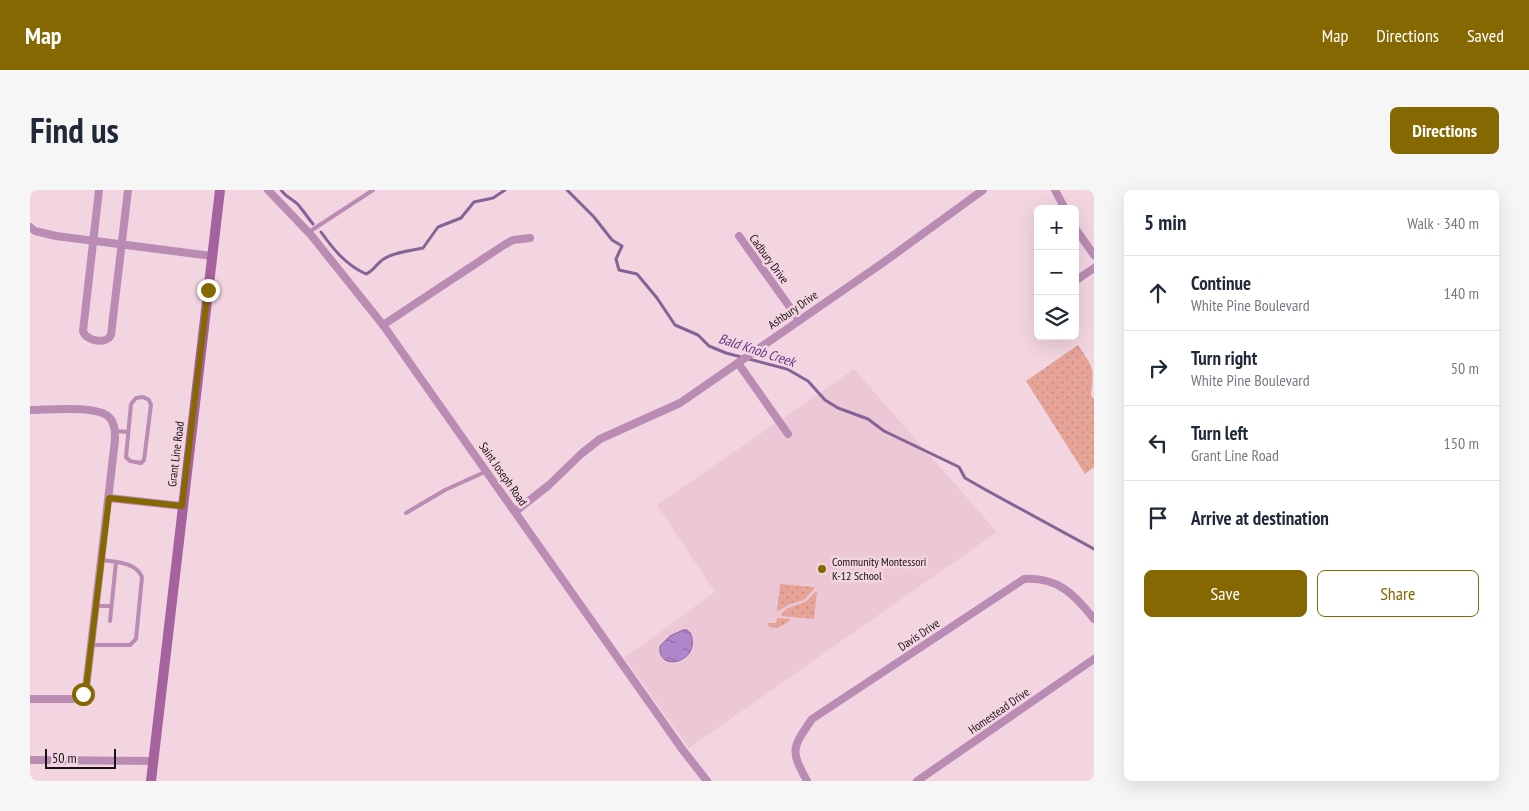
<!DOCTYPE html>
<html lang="en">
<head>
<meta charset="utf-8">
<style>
	:root { --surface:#fff; --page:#f6f6f7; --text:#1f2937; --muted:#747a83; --line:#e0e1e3; --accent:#866802 }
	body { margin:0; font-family:"PT Sans Narrow",sans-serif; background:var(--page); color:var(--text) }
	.controls { position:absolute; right:15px; top:15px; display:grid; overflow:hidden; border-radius:8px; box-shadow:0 5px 20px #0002 }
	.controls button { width:45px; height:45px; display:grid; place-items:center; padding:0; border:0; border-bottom:1px solid var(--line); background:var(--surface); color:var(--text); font:25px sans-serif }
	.scale { position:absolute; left:15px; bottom:12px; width:71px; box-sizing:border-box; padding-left:5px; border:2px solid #1b1216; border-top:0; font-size:14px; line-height:18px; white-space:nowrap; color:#1b1216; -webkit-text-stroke:4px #f2d5e1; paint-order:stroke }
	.stop { position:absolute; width:15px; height:15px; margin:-11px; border:4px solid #866802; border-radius:50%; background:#fff }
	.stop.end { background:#866802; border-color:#fff; box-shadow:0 1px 5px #0008 }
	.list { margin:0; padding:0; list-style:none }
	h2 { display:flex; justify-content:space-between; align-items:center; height:65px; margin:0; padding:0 20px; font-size:21px }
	h2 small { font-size:16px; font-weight:400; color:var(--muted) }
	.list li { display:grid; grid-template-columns:32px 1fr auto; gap:15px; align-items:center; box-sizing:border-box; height:75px; padding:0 20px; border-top:1px solid var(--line) }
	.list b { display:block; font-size:19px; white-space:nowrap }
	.list p { margin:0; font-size:16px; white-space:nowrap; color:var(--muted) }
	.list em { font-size:16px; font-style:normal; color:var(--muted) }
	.actions { display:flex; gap:10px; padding:15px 20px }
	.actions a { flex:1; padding:11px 0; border:1px solid var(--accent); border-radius:8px; text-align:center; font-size:18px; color:var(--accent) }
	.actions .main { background:var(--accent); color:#fff }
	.icon { flex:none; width:28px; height:28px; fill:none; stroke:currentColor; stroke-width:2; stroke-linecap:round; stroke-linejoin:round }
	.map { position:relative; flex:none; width:1064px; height:591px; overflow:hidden; border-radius:8px }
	header { display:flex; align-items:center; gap:30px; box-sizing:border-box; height:70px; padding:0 25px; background:var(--accent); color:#fff }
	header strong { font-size:24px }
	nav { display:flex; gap:28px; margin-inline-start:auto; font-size:18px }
	.intro { display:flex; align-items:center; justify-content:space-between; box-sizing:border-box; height:120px; padding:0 30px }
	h1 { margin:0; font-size:35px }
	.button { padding:12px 22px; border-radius:8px; background:var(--accent); color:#fff; font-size:18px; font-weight:700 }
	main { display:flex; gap:30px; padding:0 30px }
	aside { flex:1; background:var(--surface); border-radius:8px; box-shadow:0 5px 20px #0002 }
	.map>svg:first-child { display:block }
	.built { fill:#ecc8d7 }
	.grass { fill:url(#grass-dots) }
	.water { fill:url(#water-ripples); stroke:#856396 }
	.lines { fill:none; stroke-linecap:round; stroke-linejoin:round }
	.stream { stroke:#856396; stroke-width:3 }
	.service { stroke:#ba8cb3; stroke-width:4 }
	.minor { stroke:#ba8cb3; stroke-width:8 }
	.secondary { stroke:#a5629c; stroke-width:10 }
	.route { stroke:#866802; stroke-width:6 }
	.poi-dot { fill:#866802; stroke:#f2d5e1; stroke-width:2 }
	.labels { text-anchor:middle; stroke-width:5; stroke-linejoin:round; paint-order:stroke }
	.street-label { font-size:12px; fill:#1b1216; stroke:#f2d5e1 }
	.poi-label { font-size:12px; fill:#1b1216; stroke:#f2d5e1; text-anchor:start }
	.water-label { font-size:14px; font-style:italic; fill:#6b3488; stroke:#f2d5e1 }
</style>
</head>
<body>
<header>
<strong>Map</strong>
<nav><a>Map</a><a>Directions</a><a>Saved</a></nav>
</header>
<div class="intro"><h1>Find us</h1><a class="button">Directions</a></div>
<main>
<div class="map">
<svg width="1064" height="591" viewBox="0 0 1064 591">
	<defs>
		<pattern id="grass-dots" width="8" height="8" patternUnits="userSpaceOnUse" patternTransform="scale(1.25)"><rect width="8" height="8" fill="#e6a397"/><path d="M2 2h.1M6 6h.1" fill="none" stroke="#c58b81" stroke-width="1.8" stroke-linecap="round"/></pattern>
		<pattern id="water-ripples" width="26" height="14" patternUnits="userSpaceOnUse" patternTransform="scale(1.25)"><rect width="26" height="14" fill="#b286cd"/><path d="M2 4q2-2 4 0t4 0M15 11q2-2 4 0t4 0" fill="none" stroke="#906ca5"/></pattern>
	</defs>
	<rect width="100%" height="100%" fill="#f2d5e1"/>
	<!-- built -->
	<polygon class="built" points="824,179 967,342 659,558 594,468 685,402 627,315"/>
	<!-- grass -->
	<g class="grass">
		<path d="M1048,155c16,24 16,21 13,50l3,4v68l-9,7 -59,-93z"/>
		<polygon points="750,394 784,397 784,399 774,410 760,414 747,422"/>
		<path d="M787,401l-3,28 -33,-3c5,-11 14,-9 24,-14 5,-3 7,-9 12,-11z"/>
		<path d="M747,428l14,1c-6,6 -15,12 -23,7v-3h8z"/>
	</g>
	<!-- water -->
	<path class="water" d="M653,440h4c4,3 5,5 5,10 4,23 -35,32 -32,6l10,-10z"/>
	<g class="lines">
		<!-- stream -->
		<g class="stream">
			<path d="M251,0c6,9 15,10 19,17 5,6 8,11 13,17"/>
			<polyline points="537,0 564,27 582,50 592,56 586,69 589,80 607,84 627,108 645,135 668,145 679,156 696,163 757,179 778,191 795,210 808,218 838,229 854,241 929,277 935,288 956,300 1064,359"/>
			<path d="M291,42c12,17 25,33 45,42 7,-3 9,-8 15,-13 9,-8 30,-11 42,-13l15,-21 23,-9 13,-16 19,-4 12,-8"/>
		</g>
		<!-- service -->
		<g class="service">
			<polyline points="279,42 343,0"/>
			<polygon points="113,207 119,210 121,215 114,270 111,273 100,271 96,267 101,214 106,208"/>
			<polyline points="85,241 98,242"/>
			<polyline points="376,323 415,300 457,281"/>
			<polyline points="66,416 81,416"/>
			<polyline points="80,431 86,372"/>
			<path d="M61,455h39l6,-6 6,-62c-6,-15 -27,-15 -41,-17"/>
		</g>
		<!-- minor -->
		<g class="minor">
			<path d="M69,0l-16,141c3,10 23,14 28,4l17,-145"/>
			<polyline points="238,0 281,45 353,135 652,559 677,591"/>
			<polyline points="1025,0 1035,19"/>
			<polyline points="0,37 5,41 26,46 182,66"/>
			<polyline points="1045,38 1064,65"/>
			<polyline points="709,46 769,130"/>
			<polyline points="1045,91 1064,78"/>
			<polyline points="353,135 474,55 483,50 500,48"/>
			<polyline points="708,173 758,244"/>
			<path d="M0,220c18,0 66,-5 79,7 6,6 6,15 6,23l-29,248 -3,6 -10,5h-43"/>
			<polyline points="79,308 152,316"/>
			<polyline points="486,321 519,295 551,264 570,249 650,213 854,72 953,0"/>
			<polyline points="0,570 124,571"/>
			<path d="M777,591c-17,-31 -15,-33 5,-62l212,-140c34,-2 50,15 70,40"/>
			<polyline points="887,591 1064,469"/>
		</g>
		<!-- secondary -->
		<polyline class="secondary" points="121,591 190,0"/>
	</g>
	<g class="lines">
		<!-- route -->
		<polyline class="route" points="53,504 56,498 59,473 79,308 152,316 178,100"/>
	</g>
	<!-- markers -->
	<circle class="poi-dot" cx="792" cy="379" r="5"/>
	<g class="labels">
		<!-- street labels -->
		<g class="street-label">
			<text transform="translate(739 69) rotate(54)" y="4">Cadbury Drive</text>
			<text transform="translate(763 120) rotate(-35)" y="4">Ashbury Drive</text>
			<text transform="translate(146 264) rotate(-83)" y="4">Grant Line Road</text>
			<text transform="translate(473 284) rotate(55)" y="4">Saint Joseph Road</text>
			<text transform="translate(889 445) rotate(-34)" y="4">Davis Drive</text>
			<text transform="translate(969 521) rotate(-35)" y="4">Homestead Drive</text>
		</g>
		<!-- poi labels -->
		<g class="poi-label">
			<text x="802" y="376">Community Montessori<tspan x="802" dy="14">K-12 School</tspan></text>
		</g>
		<!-- water labels -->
		<g class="water-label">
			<text transform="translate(727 160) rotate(18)" y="5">Bald Knob Creek</text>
		</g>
	</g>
</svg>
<div class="controls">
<button>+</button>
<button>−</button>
<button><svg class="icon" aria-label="layers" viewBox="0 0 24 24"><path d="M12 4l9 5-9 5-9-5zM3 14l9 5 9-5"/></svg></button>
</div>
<div class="scale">50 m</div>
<div class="stop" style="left:53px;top:504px"></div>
<div class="stop end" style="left:178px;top:100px"></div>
</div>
<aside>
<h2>5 min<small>Walk · 340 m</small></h2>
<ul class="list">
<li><svg class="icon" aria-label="ahead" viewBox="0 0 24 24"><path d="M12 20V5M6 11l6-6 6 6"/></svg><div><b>Continue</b><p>White Pine Boulevard</p></div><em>140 m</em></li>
<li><svg class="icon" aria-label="right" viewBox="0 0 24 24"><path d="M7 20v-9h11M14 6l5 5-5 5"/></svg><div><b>Turn right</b><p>White Pine Boulevard</p></div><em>50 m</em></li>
<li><svg class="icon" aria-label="left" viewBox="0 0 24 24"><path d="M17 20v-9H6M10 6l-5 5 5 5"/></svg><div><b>Turn left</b><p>Grant Line Road</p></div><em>150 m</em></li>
<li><svg class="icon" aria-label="arrive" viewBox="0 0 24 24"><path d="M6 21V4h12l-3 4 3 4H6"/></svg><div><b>Arrive at destination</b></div></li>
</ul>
<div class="actions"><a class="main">Save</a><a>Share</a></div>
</aside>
</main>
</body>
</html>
